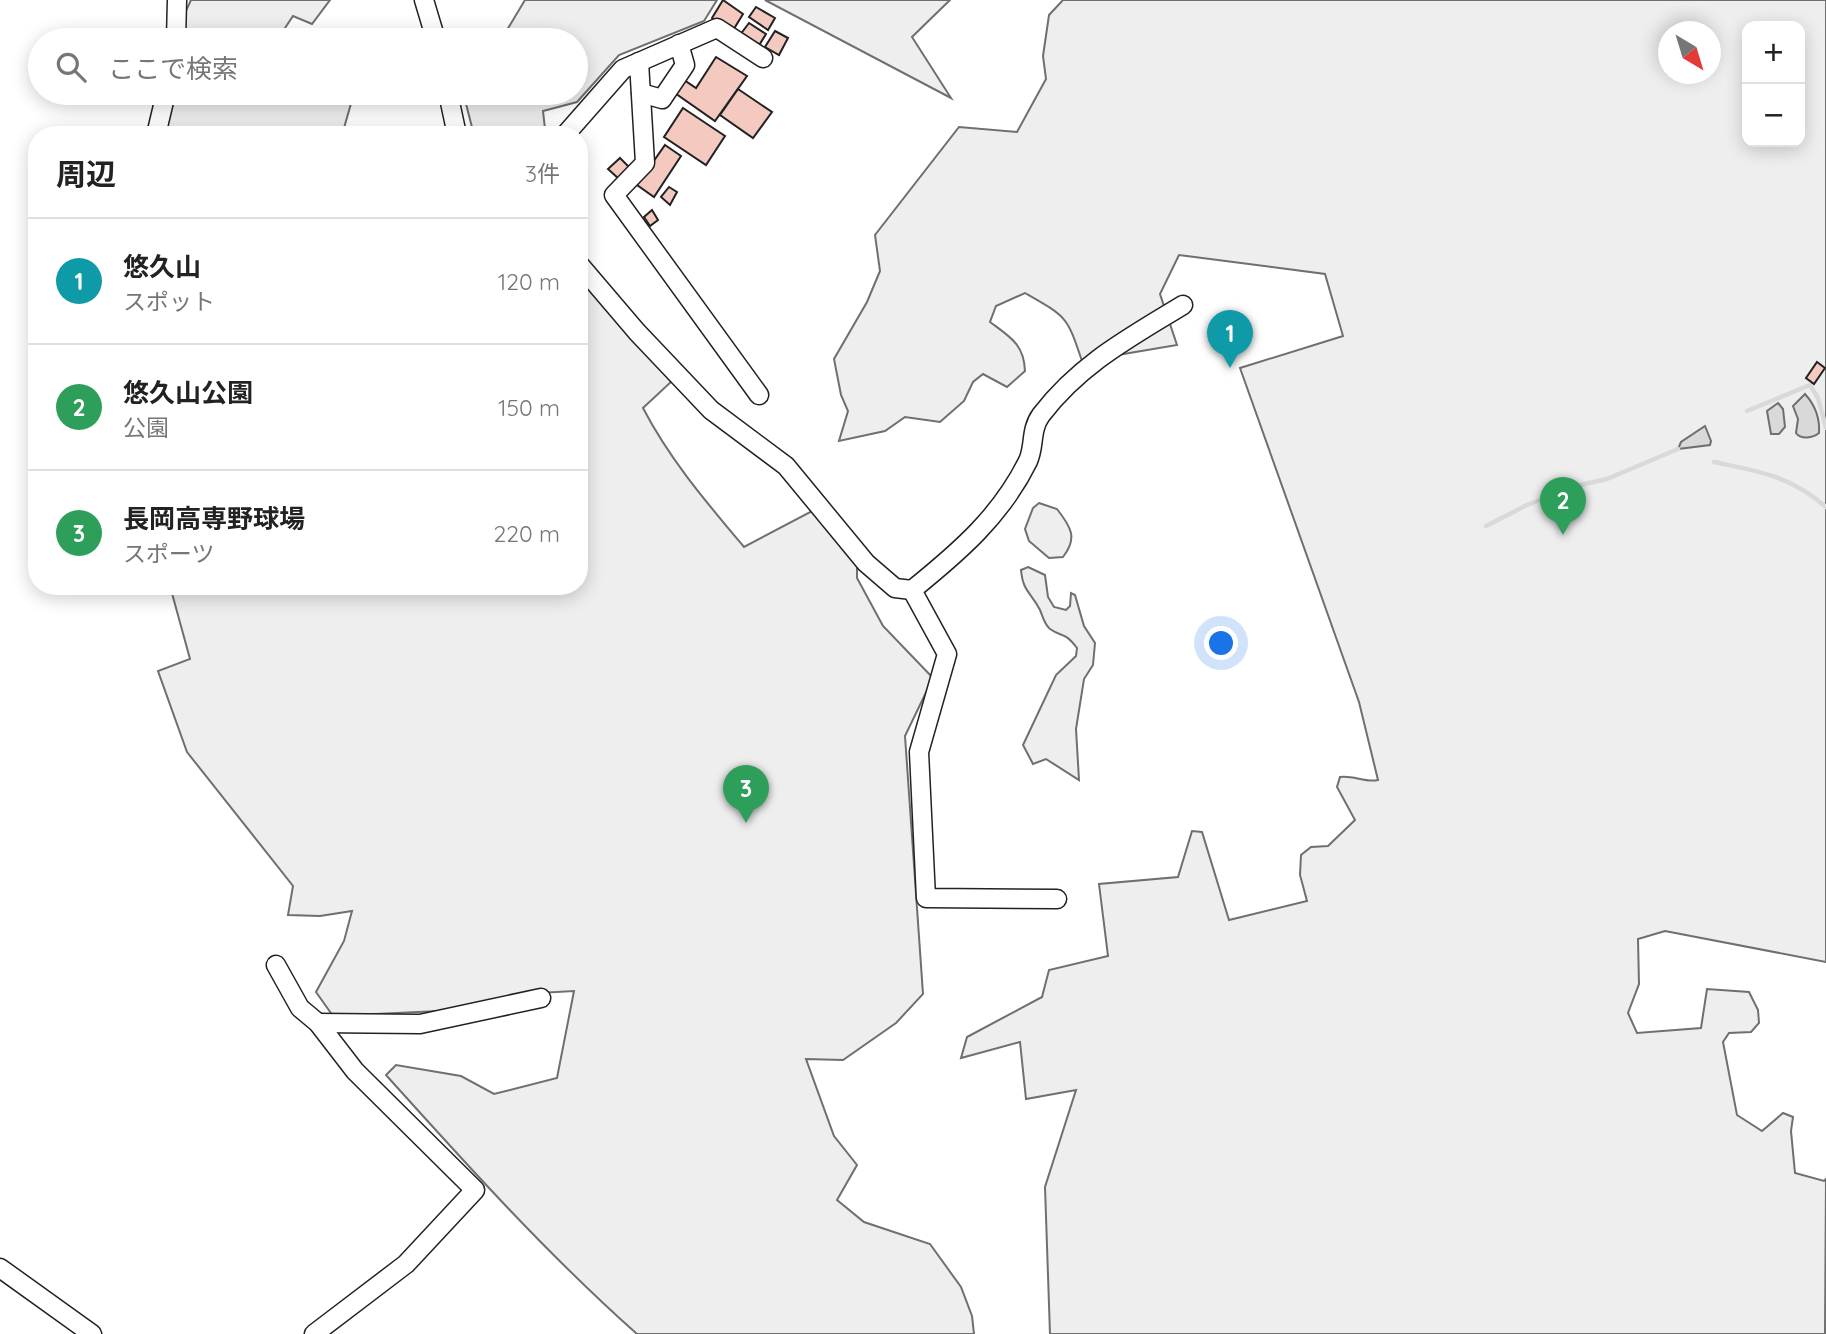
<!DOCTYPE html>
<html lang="ja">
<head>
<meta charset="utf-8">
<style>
	:root { --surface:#fff; --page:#f6f6f6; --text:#222; --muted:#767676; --line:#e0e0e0; --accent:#db2777 }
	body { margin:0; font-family:Quicksand,"Noto Sans JP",sans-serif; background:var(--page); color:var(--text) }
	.controls { position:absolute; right:21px; top:21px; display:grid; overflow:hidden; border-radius:14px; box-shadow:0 4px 18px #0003 }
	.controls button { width:63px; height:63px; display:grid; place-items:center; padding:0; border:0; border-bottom:2px solid var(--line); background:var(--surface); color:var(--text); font:35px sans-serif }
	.compass { position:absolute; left:1658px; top:21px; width:63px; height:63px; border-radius:50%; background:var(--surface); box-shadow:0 4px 18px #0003; rotate:142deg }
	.you { position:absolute; left:1222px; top:644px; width:24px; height:24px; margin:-18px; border:5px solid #fff; border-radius:50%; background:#1a73e8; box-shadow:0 0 0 10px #1a73e833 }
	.badge { display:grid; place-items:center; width:46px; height:46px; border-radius:50%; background:var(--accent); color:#fff; font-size:23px; font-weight:700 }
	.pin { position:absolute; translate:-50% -58px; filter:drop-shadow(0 2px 4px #0008) }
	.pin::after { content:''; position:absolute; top:37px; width:24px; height:21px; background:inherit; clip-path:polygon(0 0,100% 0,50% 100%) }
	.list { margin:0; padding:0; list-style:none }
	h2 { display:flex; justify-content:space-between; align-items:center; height:91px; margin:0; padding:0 28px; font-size:30px }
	h2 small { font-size:23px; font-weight:400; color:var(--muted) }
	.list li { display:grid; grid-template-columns:46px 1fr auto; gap:21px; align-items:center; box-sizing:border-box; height:126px; padding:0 28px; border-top:2px solid var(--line) }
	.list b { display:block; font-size:26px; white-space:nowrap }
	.list p { margin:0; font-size:23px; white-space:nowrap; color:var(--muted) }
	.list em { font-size:23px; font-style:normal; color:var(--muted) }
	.icon { flex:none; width:38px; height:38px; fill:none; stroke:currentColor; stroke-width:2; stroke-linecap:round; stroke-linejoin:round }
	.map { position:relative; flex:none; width:1826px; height:1334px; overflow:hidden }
	.search { position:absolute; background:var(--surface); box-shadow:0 4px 18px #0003; left:28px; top:28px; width:560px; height:77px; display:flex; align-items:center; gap:18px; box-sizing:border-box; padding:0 24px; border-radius:38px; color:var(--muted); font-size:26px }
	.panel { position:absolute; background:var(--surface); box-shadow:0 4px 18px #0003; left:28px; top:126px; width:560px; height:469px; border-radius:28px }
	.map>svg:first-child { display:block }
	.green { fill:#eee; stroke:#6f6f6f; stroke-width:2; fill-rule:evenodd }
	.water { fill:#d9d9d9; stroke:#6f6f6f; stroke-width:2 }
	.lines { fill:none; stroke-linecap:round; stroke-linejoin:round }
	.stream { stroke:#d9d9d9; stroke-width:4.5 }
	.building { fill:#f3c9c0; stroke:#222; stroke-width:2 }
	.minor-casing { stroke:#222; stroke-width:21 }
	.minor { stroke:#fff; stroke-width:18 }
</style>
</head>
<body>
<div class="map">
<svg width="1826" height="1334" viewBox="0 0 1826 1334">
	<rect width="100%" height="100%" fill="#fff"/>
	<!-- green -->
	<g class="green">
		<polygon points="191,0 330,0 312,24 293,16 277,40 183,40 184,15"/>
		<polygon points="525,0 717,0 704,21 619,55 577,102 543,111 545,129 533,135 474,135 465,100 470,93 576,93 576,40 501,40"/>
		<polygon points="765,0 950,0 912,37 951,98"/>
		<path d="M1063,0h763v962l-161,-31 -27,8 1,45 -11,29 9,20 64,-5 6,-39 42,3 9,18 1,13 -8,9 -22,1 -6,9 14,73 25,16 21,-18 10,4 -2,14 4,42 29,8 2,-2 -1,155h-775l-5,-147 31,-97 -50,9 -6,-57 -59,16 6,-21 75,-40 7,-27 59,-14 -9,-72 79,-7 14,-46 10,1 27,88 78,-19 -7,-26 1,-20 10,-8 17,-1 27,-26 -18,-33 3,-10c13,-2 26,6 38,3l-19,-78 -119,-334 103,-32 -18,-62 -146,-19 -19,39 17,51 -95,16c-15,-45 -15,-44 -57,-68l-29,13 -6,16c20,15 34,22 35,49l-18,16 -24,-13 -10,8 -9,19 -24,21 -35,-5 -20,14 -46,10 9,-30 -7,-16 -7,-36 33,-57 13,-31 -5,-36 84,-108 58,5 29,-53 -3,-23 6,-41zM1747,26h53v116h-53zM1668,32h42v42h-42z"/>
		<polygon points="171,93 354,93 342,135 163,135"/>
		<path d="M579,270l93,111 -29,27c27,52 64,95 101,139l70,-37 43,52v16l26,48 50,52 -28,58 18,258 -27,29 -53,37 -37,-1 28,77 23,29 -20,35 27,22 66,22 31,43 11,29 2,18h-337c-90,-80 -170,-169 -251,-259l10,-10 65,11 33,18 63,-16 17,-87 -54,3 -81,17 -106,5 -17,-24 28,-51 8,-30 -32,5 -32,-1 5,-29 -106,-134 -29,-81 32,-12 -20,-73h409z"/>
		<path d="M1039,503l18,6c14,18 21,29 6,48l-14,1 -20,-17 -4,-12 8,-21z"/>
		<path d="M1028,567l17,8 3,22 6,10 12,3 4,-4 1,-13 4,2 9,31 11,17 -2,22 -9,14 -8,50 3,51 -33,-21 -13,5 -10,-19 33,-70 20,-19 1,-8c-13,-17 -14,-10 -27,-19 -6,-5 -7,-12 -10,-19 -9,-18 -17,-18 -19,-40z"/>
	</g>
	<!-- water -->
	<g class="water">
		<path d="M1805,394c10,11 15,24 14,39 -6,5 -18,7 -23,0l2,-14 -5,-13z"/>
		<polygon points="1778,403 1783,409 1785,427 1779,434 1771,434 1767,411"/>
		<polygon points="1705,426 1711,441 1710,445 1678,449 1681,442"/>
	</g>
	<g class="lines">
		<!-- stream -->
		<g class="stream">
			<polyline points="1747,411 1810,385 1818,398 1826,428"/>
			<path d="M1714,462c46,10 75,13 112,45"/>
			<polyline points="1486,526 1527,505 1576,486 1607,479 1678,449"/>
		</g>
	</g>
	<!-- building -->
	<g class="building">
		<polygon points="723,0 743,14 732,32 712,18"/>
		<polygon points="756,7 775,18 768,30 749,17"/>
		<polygon points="749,23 766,34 758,47 740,35"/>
		<polygon points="775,31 788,38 779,55 765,47"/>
		<polygon points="716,57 747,76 715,121 672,91 681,78 696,88"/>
		<polygon points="738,89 772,112 753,138 720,115"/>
		<polygon points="683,108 725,136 706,165 664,137"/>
		<polygon points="665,145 681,156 654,197 637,185"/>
		<polygon points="620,158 629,167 619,179 608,169"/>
		<polygon points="669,187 677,192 670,205 661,197"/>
		<polygon points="652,210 658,220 650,226 644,217"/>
		<polygon points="1817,362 1825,368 1814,384 1806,378"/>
	</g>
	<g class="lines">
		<defs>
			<g id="minor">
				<polyline points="424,0 436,40"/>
				<polyline points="176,40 177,0"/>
				<polyline points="639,62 645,163 614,195 759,395"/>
				<polyline points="448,93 457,135"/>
				<polyline points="641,93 662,99 685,65 679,44"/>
				<polyline points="156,135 166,93"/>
				<polyline points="565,135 623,69 717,28 763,58"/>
				<path d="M579,264l58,68 74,78 75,56 80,97 29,25 17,2c47,-38 89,-74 116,-129 7,-15 2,-31 13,-46 39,-51 88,-77 142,-110"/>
				<polyline points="912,590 947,654 919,752 926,898 1057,899"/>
				<polyline points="276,965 300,1008 318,1023 355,1071 475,1190 406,1264 314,1334"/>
				<polyline points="318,1023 420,1024 541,998"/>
				<polyline points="0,1268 92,1334"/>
			</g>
		</defs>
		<!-- minor casing -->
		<use href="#minor" class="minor-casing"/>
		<!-- minor -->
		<use href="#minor" class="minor"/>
	</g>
</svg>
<div class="controls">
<button>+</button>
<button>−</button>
</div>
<svg class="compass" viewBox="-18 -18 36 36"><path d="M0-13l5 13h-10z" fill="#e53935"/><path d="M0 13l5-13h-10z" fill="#767676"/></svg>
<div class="you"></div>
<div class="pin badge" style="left:1230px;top:368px;background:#0f9aa8">1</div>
<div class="pin badge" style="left:1563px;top:535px;background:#2e9e5b">2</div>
<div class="pin badge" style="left:746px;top:823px;background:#2e9e5b">3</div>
<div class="search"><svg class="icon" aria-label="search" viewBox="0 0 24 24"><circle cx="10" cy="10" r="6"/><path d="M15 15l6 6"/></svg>ここで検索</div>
<section class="panel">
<h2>周辺<small>3件</small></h2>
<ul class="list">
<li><span class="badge" style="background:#0f9aa8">1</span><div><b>悠久山</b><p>スポット</p></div><em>120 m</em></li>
<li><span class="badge" style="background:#2e9e5b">2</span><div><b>悠久山公園</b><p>公園</p></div><em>150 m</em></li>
<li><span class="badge" style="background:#2e9e5b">3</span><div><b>長岡高専野球場</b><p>スポーツ</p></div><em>220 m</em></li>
</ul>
</section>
</div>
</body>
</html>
